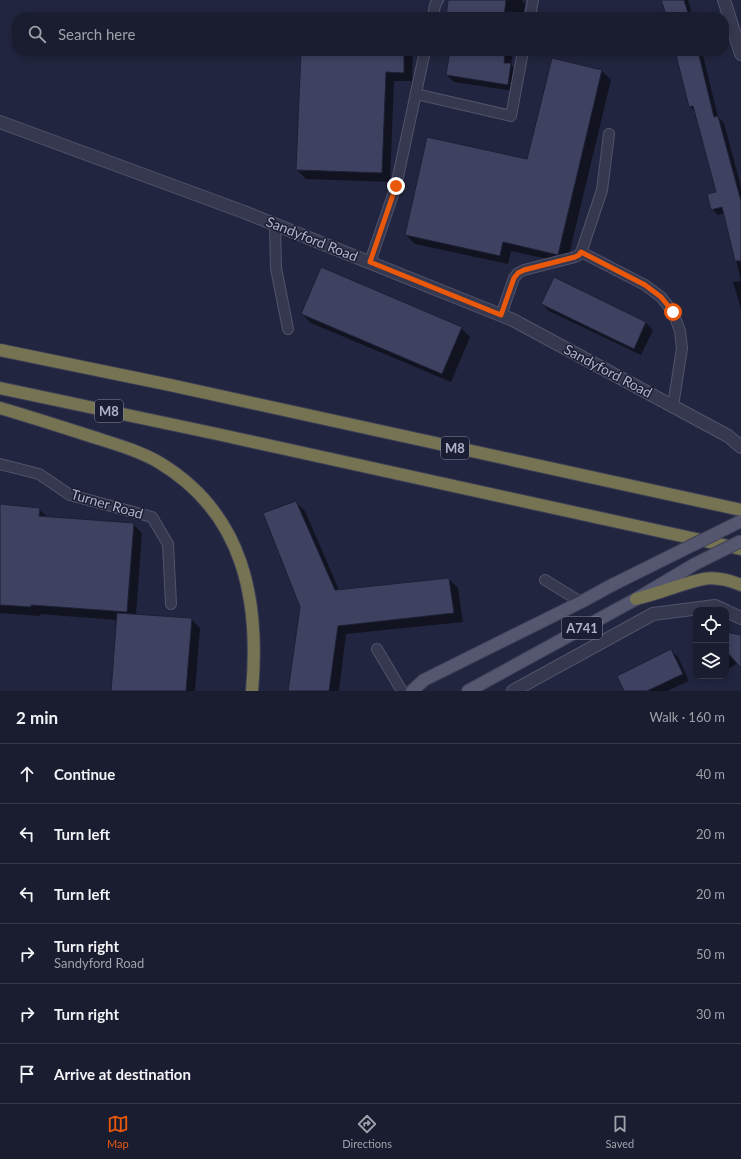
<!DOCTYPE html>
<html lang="en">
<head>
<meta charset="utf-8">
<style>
	:root { --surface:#1a1c2f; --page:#27293b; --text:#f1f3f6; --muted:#9fa1aa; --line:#383a4b; --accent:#ea580c }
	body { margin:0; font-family:Lato,sans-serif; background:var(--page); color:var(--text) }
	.controls { position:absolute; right:12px; bottom:12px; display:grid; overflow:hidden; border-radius:8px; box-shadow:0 2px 6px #0003 }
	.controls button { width:36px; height:36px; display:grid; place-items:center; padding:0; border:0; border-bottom:1px solid var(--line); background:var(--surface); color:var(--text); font:20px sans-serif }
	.stop { position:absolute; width:12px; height:12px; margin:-9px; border:3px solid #ea580c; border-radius:50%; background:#fff }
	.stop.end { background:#ea580c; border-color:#fff; box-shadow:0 1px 4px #0008 }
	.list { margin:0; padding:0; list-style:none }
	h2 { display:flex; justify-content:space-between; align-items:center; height:52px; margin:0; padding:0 16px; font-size:17px }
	h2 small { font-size:13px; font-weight:400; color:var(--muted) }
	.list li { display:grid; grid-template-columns:26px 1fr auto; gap:12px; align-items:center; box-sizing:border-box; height:60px; padding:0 16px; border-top:1px solid var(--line) }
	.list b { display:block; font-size:15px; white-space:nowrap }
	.list p { margin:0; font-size:13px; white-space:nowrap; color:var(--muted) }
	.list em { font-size:13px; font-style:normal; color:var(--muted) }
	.icon { flex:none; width:22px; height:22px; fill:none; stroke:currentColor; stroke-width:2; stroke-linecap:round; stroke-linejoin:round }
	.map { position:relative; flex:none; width:741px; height:691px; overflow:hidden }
	.search { position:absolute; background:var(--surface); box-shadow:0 2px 6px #0003; left:12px; right:12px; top:12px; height:44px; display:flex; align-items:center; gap:10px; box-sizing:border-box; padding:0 14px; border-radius:16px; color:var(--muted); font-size:15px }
	.sheet { height:412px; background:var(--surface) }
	nav { display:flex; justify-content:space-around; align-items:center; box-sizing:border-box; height:56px; border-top:1px solid var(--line); background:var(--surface); font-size:11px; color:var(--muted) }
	nav a { display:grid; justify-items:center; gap:2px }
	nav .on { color:var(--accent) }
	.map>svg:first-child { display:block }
	.shadow { fill:#0007 }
	.building { fill:#3e415f; stroke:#1d1f36 }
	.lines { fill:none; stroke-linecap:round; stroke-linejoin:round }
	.lane-casing { stroke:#51536a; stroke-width:12 }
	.street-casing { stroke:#51536a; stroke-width:14 }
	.primary-casing { stroke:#3f4158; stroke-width:14 }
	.highway-casing { stroke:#3e4057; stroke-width:14 }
	.lane { stroke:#36384f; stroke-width:10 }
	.street { stroke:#36384f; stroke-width:12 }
	.primary { stroke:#54576f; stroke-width:12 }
	.highway { stroke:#757352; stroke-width:12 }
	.primary-bridge-casing { stroke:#3f4158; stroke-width:14; stroke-linecap:butt }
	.primary-bridge { stroke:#54576f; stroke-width:12 }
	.route { stroke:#ea580c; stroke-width:5 }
	.labels { text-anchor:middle; stroke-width:3; stroke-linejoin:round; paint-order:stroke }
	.shield { fill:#1b1d34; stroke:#85869d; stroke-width:1 }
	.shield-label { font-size:13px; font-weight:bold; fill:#b2b3ca }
	.street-label { font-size:14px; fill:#b2b3ca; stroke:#1b1d34 }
</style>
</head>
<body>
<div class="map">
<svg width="741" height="691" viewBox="0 0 741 691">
	<rect width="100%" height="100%" fill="#22253f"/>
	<!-- shadow -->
	<g class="shadow">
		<polygon points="449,0 521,0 525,3 523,17 512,15 511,17 447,17"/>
		<polygon points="662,0 688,0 693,17 668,17"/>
		<polygon points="302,51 413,51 412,81 394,81 390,182 306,179 297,170"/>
		<polygon points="451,51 513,51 511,65 517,71 514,91 454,82 447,75"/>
		<polygon points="676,51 702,51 718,117 724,123 741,187 741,309 733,282 741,281 725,213 718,215 712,209 717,192 695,111 690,107"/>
		<polygon points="602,71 611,80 567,263 511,251 508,264 415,244 406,235 528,161"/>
		<polygon points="554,279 646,323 653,330 641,355 549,311 542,304"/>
		<polygon points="302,314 461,328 470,337 451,382 311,323"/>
		<polygon points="296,502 305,511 339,590 449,579 458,588 463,622 346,634 339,691 289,691 301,607"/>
		<polygon points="0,505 39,509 48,518 133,524 142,533 136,615 191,619 200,628 195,691 112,691 117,620 40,614 40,616 0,613"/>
		<polygon points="726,633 741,636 741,667 738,663 726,670"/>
		<polygon points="671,651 678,657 689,681 667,691 625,691"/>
	</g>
	<!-- building -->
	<g class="building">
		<polygon points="448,0 506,0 504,17 446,17"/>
		<polygon points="661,0 684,0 688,13 676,17 667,17"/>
		<polygon points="301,51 404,51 404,73 386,72 382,173 296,170"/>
		<polygon points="450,51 505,51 504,63 511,63 508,85 446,75"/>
		<polygon points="675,51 698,51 714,117 718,116 741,201 741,261 735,261 722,207 711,210 707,194 716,192 693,106 689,107"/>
		<polygon points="552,58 602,70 558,255 503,242 500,256 405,235 427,137 527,159"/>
		<polygon points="321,267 462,327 442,374 301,314"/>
		<polygon points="554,277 646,322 634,349 541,304"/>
		<polygon points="296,501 335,590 449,578 454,613 338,626 329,691 288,691 300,607 263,513"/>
		<polygon points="0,504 40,508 39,516 134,523 127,612 31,605 31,607 0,605"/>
		<polygon points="117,613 192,618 186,691 111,691"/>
		<polygon points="726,632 741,635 741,668 726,651"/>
		<polygon points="671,649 683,674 647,691 624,691 617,676"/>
	</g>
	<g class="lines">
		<defs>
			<g id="lane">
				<polyline points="433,17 435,5 438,0"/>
				<polyline points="530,17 533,0"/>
				<polyline points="416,94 511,116 523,51"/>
				<polyline points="275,224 276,268 288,329"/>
				<polyline points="581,252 645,285 661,297 673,312 680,331 682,348 673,406"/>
				<polyline points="370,262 396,186 425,51"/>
				<polyline points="501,315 514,278 518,273 524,270 575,257 579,255 582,250 602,190 609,134"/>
				<polyline points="0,464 39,474 70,495 152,517 168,544 171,604"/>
				<polyline points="545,580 581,602"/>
				<polyline points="377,649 402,691"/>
			</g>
			<g id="street">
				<polyline points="724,0 741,54"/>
				<polyline points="0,122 244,212 513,320 728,436 741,447"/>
				<polyline points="726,611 741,618"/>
				<polyline points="513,691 653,614 715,606 724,610"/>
			</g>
			<g id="primary">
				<polyline points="412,691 424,680 581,602 614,584"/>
				<polyline points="468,691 636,599 695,564"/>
			</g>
			<g id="highway">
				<polyline points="0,350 170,385 741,510"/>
				<polyline points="0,388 217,434 741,549"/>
				<path d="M0,408c31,9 62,19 93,29 22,7 47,14 67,26 84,51 100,137 92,228"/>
				<path d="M636,599c11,-3 22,-6 33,-10 30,-9 41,-17 72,-4"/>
			</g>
		</defs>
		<!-- lane casing -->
		<use href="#lane" class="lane-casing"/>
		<!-- street casing -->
		<use href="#street" class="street-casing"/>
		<!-- primary casing -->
		<use href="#primary" class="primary-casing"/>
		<!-- highway casing -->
		<use href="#highway" class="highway-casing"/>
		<!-- lane -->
		<use href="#lane" class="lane"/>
		<!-- street -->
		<use href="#street" class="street"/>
		<!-- primary -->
		<use href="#primary" class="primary"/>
		<!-- highway -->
		<use href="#highway" class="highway"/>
		<defs>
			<g id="primary-bridge">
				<polyline points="695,564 741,541"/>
				<polyline points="614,584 741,521"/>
			</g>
		</defs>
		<!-- primary-bridge casing -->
		<use href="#primary-bridge" class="primary-bridge-casing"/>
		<!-- primary-bridge -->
		<use href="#primary-bridge" class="primary-bridge"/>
	</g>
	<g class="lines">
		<!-- route -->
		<polyline class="route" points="396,186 370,262 501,315 514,278 518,273 524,270 575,257 579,255 581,252 645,285 661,297 673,312"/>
	</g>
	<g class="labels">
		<!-- shield labels -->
		<g class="shield">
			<rect x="95" y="400" width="28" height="22" rx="3"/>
			<rect x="441" y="437" width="28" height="22" rx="3"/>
			<rect x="562" y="617" width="40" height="22" rx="3"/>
		</g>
		<g class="shield-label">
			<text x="109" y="416">M8</text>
			<text x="455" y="453">M8</text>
			<text x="582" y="633">A741</text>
		</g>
		<!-- street labels -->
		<g class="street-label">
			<text transform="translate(312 239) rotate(22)" y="5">Sandyford Road</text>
			<text transform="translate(608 371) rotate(28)" y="5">Sandyford Road</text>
			<text transform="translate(107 504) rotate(16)" y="5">Turner Road</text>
		</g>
	</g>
</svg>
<div class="controls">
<button><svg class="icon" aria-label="locate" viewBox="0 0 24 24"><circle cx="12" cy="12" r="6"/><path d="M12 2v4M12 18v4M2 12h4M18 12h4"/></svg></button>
<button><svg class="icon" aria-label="layers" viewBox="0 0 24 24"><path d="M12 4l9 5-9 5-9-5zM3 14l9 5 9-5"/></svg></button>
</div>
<div class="stop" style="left:673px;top:312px"></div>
<div class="stop end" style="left:396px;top:186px"></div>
<div class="search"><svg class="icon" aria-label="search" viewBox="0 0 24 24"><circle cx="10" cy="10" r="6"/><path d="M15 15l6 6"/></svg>Search here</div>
</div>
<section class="sheet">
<h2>2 min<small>Walk · 160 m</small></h2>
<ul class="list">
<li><svg class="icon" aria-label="ahead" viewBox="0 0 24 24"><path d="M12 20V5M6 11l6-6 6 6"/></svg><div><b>Continue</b></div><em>40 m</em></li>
<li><svg class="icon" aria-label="left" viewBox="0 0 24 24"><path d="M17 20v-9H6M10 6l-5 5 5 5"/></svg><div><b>Turn left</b></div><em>20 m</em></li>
<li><svg class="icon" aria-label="left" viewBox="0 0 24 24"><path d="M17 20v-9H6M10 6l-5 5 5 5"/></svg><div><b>Turn left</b></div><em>20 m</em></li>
<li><svg class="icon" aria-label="right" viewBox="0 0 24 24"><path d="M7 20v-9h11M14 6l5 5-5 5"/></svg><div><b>Turn right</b><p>Sandyford Road</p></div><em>50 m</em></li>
<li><svg class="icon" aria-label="right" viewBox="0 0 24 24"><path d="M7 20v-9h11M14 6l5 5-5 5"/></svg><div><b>Turn right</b></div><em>30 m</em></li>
<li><svg class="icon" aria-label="arrive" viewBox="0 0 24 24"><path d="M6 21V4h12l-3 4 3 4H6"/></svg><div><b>Arrive at destination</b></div></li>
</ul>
</section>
<nav>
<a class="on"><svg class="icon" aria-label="map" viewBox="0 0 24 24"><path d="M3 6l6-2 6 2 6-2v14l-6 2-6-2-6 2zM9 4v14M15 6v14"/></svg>Map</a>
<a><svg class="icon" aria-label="directions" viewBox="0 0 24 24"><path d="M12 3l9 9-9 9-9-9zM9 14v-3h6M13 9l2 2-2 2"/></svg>Directions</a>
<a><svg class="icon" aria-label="saved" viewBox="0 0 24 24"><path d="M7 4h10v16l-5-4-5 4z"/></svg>Saved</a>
</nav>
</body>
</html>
